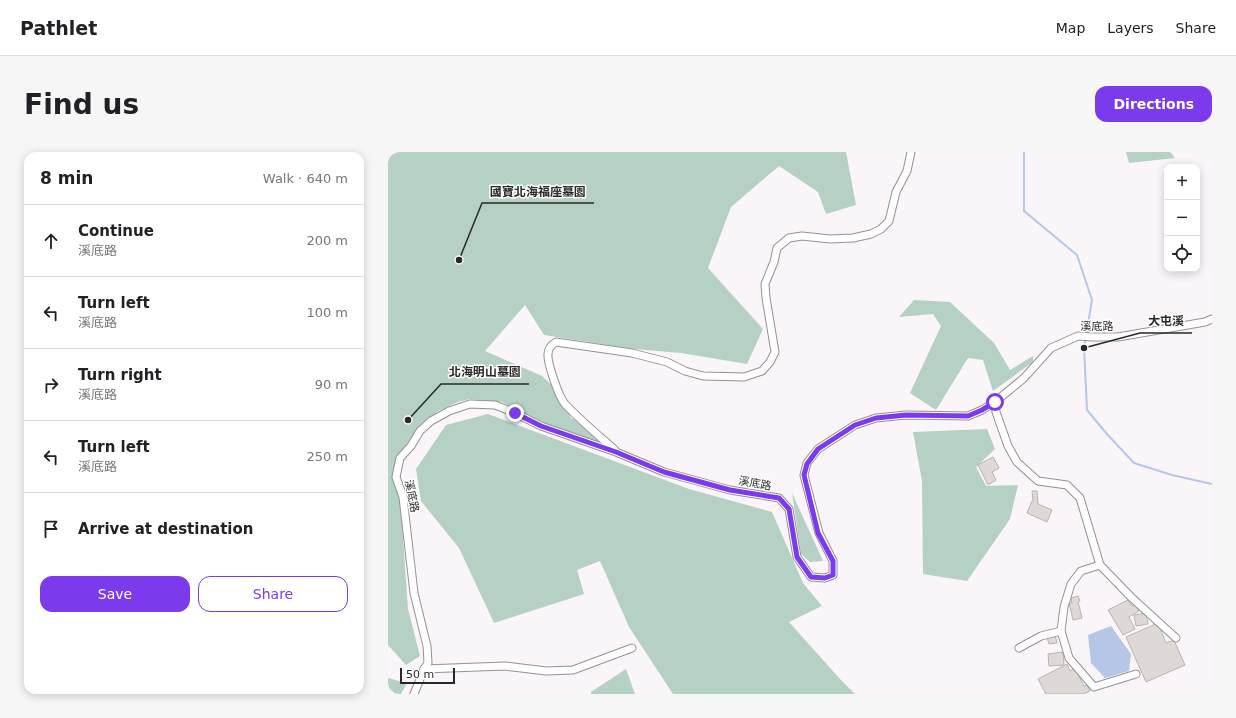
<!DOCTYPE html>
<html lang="en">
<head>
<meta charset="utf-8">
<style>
	:root { --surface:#fff; --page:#f6f6f6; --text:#202124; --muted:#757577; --line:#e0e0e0; --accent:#7c3aed }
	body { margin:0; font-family:"DejaVu Sans","Noto Sans TC",sans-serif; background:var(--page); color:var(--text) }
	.controls { position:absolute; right:12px; top:12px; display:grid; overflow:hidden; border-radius:8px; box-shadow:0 2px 10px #0003 }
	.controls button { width:36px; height:36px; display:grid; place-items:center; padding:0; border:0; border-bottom:1px solid var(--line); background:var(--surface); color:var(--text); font:20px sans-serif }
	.scale { position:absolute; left:12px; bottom:10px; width:55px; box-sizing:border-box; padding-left:4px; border:2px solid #292829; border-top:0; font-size:11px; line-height:14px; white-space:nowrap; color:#292829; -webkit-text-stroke:3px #fff; paint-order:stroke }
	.stop { position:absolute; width:12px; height:12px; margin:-9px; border:3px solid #7c3aed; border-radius:50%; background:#fff }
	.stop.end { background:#7c3aed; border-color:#fff; box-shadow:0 1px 4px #0008 }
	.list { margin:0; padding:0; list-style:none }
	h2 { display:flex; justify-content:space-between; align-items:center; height:52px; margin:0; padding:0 16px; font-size:17px }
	h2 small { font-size:13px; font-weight:400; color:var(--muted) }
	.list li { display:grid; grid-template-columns:26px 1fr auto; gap:12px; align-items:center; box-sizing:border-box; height:72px; padding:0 16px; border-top:1px solid var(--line) }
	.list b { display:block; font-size:15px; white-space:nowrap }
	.list p { margin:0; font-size:13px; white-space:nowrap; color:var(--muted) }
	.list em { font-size:13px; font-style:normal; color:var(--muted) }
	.actions { display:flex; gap:8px; padding:12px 16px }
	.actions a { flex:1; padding:9px 0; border:1px solid var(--accent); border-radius:12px; text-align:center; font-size:14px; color:var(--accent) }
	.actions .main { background:var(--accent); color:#fff }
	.icon { flex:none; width:22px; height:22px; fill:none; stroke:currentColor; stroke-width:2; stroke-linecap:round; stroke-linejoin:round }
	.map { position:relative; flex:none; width:824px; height:542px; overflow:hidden; border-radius:12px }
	header { display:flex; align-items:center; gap:24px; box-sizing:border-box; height:56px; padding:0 20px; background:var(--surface); border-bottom:1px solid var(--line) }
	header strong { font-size:19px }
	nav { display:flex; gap:22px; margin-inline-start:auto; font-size:14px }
	.intro { display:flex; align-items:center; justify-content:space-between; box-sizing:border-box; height:96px; padding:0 24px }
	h1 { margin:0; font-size:28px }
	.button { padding:10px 18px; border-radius:12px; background:var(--accent); color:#fff; font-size:14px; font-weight:700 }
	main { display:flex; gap:24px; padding:0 24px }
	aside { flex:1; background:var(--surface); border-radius:12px; box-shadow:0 2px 10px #0003 }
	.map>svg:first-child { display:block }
	.green { fill:#b5d1c3 }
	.water { fill:#b5c6e6 }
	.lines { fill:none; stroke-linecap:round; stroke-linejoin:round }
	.stream { stroke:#b5c6e6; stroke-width:2 }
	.building { fill:#ded8d7; stroke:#b9b3b2 }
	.street-casing { stroke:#949194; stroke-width:9 }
	.street { stroke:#fff; stroke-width:7 }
	.route { stroke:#7c3aed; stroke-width:5 }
	.labels { text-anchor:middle; stroke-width:3; stroke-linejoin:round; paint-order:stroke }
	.street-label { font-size:11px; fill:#292829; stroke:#fff }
	.leader { fill:none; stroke:#292829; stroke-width:1.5 }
	.callout-dot { fill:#292829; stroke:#fff; stroke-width:1.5 }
	.callout-label { font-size:12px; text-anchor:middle; font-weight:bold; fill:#292829; stroke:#fff; stroke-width:3; stroke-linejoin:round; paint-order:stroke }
</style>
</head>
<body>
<header>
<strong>Pathlet</strong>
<nav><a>Map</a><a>Layers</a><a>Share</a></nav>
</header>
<div class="intro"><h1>Find us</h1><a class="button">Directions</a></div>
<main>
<aside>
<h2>8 min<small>Walk · 640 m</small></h2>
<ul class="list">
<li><svg class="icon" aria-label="ahead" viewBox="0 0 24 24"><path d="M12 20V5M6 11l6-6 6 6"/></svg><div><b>Continue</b><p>溪底路</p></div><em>200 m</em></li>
<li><svg class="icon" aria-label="left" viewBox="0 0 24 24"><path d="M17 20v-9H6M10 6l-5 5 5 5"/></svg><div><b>Turn left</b><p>溪底路</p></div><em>100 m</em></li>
<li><svg class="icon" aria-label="right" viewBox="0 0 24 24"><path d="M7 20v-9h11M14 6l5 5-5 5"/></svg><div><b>Turn right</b><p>溪底路</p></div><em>90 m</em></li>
<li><svg class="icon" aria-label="left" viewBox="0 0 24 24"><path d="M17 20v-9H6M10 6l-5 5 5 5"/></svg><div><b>Turn left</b><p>溪底路</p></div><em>250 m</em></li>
<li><svg class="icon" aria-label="arrive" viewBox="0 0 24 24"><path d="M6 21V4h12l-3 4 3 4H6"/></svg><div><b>Arrive at destination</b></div></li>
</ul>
<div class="actions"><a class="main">Save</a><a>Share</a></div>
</aside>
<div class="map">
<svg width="824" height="542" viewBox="0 0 824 542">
	<rect width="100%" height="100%" fill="#faf5f9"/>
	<!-- green -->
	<g class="green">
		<polygon points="0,0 458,0 468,53 438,62 430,40 391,14 343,55 320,116 375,177 359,212 293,201 246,197 156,183 137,153 97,199 154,224 167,236 183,266 216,282 224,297 165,277 114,250 81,247 70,250 50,259 31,277 13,313 12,342 20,457 32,504 18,513 0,493"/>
		<polygon points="738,0 782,0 787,6 741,11"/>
		<polygon points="526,148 562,150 606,191 622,218 645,204 645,210 605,239 595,208 580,206 548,258 522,241 553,174 545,162 511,165"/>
		<polygon points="100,262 301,337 384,360 415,431 434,454 401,470 452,527 467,542 285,542 241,475 212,409 189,418 196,442 106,471 71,396 33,349 28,317 58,273"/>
		<polygon points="599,277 607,297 588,315 598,334 630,333 622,367 579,429 535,422 534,329 525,280"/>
		<polygon points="404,341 435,409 422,410 413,402"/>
		<polygon points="238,517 247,542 203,542 203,540"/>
		<polygon points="0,526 19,531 13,542 0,542"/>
	</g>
	<!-- water -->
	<polygon class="water" points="723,474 743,502 741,519 717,526 703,511 700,483"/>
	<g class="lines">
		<!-- stream -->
		<polyline class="stream" points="636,0 636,59 689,103 704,148 696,196 699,258 718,281 746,311 784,323 824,332"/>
	</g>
	<!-- building -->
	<g class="building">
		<polygon points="605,305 611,316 604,320 608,328 600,333 590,313"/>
		<polygon points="644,339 649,339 650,352 664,358 659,370 639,361 644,349 645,349"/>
		<polygon points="690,444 692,449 690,449 694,466 685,468 681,451 684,451 683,446"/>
		<polygon points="740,448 744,454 747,452 751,459 741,465 747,477 735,483 720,458"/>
		<polygon points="758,461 760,472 748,474 746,463"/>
		<polygon points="770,471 778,491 786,488 797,513 758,530 738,485"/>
		<polygon points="667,483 669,491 661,492 659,485"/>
		<polygon points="675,500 676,513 661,514 660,502"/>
		<polygon points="679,512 682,519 687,516 696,534 699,533 702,539 696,542 658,542 650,527"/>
	</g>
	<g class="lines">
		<defs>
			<g id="street">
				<polyline points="607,250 608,260 620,294 629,310 650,329 679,333 692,346 712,413 743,445 788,486"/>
				<path d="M227,298c-17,-15 -35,-30 -50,-46 -6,-7 -18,-41 -17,-50 0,-5 3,-9 8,-12l76,11 35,9 18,9 18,5 41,1 18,-6 8,-9 5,-10 -9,-54 -1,-14 9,-22 3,-14 12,-10 13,-2 28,3 23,-1 18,-4 10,-5 8,-8 7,-29 11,-21 4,-19"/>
				<polyline points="712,413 693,419 683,432 676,455 673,479 681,506 706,535 748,522"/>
				<polyline points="631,496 653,484 673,479"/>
				<polyline points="36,517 117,514 158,519 185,518 244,496"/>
				<polyline points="26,542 36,517 40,511 39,494 26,441 15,345 8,325 12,306 23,294 32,279 43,269 61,259 82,252 107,253 127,261 153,274 228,300 276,320 342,338 391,346 401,357 409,405 423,425 437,426 445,423 445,409 431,381 416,323 419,311 430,297 467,273 488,266 518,263 580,264 594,258 607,250 636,226 663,196 690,184 705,185 730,185 817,170 824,167"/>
			</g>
		</defs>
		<!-- street casing -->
		<use href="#street" class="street-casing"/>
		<!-- street -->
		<use href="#street" class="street"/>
	</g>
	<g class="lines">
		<!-- route -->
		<polyline class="route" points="127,261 153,274 228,300 276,320 342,338 391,346 401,357 409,405 423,425 437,426 445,423 445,409 430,381 416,323 419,312 430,297 467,273 488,266 518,263 580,264 594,258 607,250"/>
	</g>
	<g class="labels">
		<!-- street labels -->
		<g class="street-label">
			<text x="709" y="178">溪底路</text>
			<text transform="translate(367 331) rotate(10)" y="4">溪底路</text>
			<text transform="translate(24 344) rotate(78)" y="4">溪底路</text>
		</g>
	</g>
	<!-- callouts -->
	<path class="leader" d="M71 108L94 51H206M696 196L752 181H804M20 268L53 232H141"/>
	<g class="callout-dot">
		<circle cx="71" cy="108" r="4"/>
		<circle cx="696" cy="196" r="4"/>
		<circle cx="20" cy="268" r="4"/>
	</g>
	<g class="callout-label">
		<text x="150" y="44">國寶北海福座墓園</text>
		<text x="778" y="173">大屯溪</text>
		<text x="97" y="224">北海明山墓園</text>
	</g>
</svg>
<div class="controls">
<button>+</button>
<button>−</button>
<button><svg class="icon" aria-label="locate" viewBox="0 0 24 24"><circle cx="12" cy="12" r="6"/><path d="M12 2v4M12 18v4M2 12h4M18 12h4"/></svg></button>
</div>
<div class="scale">50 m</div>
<div class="stop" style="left:607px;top:250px"></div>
<div class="stop end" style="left:127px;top:261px"></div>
</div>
</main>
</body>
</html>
